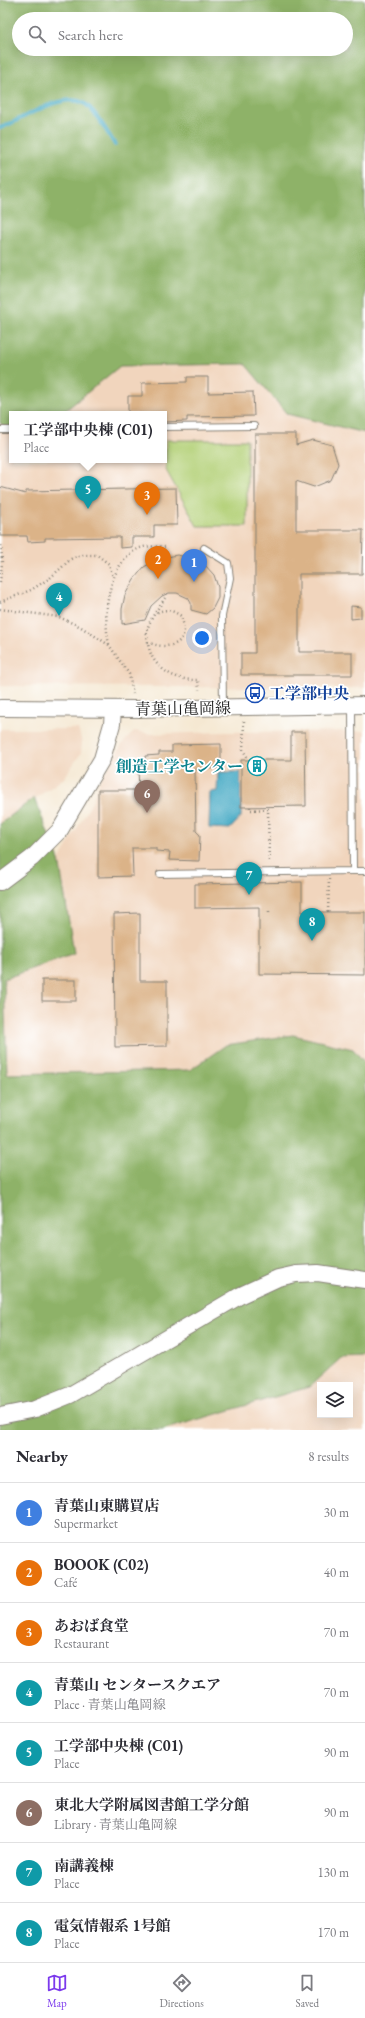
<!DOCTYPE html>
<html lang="en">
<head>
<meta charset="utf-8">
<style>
	:root { --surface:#fff; --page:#f7f7f7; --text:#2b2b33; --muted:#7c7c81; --line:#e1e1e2; --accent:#7c3aed }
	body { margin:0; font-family:"EB Garamond","Noto Serif JP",serif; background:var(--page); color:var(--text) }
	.controls { position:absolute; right:12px; bottom:12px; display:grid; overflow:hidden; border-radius:0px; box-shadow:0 4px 16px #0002 }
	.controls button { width:36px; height:36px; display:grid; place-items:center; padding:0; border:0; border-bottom:1px solid var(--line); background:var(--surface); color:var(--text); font:20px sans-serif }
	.you { position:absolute; left:202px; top:638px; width:14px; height:14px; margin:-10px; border:3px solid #fff; border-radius:50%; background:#1a73e8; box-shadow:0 0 0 6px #1a73e833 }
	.badge { display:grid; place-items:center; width:26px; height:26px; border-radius:50%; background:var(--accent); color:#fff; font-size:13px; font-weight:700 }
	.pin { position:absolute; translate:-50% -33px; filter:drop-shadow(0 1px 2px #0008) }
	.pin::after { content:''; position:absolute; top:21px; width:14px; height:12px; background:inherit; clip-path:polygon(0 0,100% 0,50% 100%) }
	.popup { position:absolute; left:9px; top:411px; width:158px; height:52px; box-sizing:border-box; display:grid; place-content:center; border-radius:0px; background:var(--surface); filter:drop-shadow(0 1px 3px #0005); font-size:13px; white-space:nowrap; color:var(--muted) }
	.popup b { font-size:15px; color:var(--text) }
	.popup::after { content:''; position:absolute; left:50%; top:100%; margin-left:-8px; border:8px solid transparent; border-top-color:var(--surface) }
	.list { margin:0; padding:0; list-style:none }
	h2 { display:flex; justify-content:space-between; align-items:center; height:52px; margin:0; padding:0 16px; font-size:17px }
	h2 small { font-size:13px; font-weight:400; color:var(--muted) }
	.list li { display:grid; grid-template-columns:26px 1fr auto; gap:12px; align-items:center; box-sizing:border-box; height:60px; padding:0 16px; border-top:1px solid var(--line) }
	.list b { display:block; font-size:15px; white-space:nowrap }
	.list p { margin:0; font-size:13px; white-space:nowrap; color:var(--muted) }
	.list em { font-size:13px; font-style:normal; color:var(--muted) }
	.icon { flex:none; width:22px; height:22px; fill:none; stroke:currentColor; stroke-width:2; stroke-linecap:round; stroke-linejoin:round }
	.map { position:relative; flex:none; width:365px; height:1430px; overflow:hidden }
	.search { position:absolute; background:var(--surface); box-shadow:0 4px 16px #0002; left:12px; right:12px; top:12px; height:44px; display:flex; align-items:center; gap:10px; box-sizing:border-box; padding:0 14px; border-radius:22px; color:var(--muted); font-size:15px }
	.sheet { height:532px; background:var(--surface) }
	nav { display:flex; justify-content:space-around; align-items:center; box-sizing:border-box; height:56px; border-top:1px solid var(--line); background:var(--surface); font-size:11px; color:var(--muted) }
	nav a { display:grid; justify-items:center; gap:2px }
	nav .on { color:var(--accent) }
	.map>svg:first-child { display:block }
	.built { fill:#f1d5bd; fill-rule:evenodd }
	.green { fill:#b3d077; stroke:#68764a }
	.forest { fill:#8eb268; stroke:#556742; fill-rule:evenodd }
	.water { fill:#46aac5; stroke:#316370 }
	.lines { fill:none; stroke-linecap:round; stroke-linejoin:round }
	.stream { stroke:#46aac5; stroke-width:4 }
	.building { fill:#dbb388 }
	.service-casing { stroke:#888277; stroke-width:8 }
	.tertiary-casing { stroke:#888277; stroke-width:18 }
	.path { stroke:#888277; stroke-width:2.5; stroke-dasharray:1 3; stroke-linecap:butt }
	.service { stroke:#fff; stroke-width:6 }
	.tertiary { stroke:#fff; stroke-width:16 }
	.labels { text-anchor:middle; stroke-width:3.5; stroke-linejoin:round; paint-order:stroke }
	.transit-label { font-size:16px; font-weight:bold; fill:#164399; stroke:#fff; text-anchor:start }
	.street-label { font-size:16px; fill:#1c1c1c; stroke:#fff }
	.culture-label { font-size:16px; font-weight:bold; fill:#0d838f; stroke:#fff; text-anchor:end }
</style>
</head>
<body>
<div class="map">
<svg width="365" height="1430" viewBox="0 0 365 1430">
	<rect width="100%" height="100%" fill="#fff"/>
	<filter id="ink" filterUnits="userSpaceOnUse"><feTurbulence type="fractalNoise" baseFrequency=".025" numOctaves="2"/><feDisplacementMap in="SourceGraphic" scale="8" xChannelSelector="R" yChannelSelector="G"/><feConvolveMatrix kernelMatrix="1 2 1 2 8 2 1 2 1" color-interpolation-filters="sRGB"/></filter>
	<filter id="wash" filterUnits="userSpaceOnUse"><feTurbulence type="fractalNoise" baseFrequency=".012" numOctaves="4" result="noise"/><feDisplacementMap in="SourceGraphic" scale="16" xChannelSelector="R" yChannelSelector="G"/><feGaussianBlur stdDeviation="0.9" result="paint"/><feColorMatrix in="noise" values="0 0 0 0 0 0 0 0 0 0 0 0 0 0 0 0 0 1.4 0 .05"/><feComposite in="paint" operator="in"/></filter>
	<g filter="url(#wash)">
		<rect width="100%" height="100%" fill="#f5e8d2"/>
		<!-- built -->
		<g class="built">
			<polygon points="246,364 287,414 365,433 365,688 0,686 0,423 7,428 12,427 12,460 164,460 164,414 61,414 120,366"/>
			<polygon points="0,729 78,729 82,742 81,753 64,778 0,824"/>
			<polygon points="135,731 151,734 228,732 365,731 365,1063 353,1049 226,1045 190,1070 7,1075 4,979 74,953 59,860 92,802 100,780 123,743"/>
			<path d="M365,1357v73h-203l147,-43 33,-29zM320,1385h30v30h-30z"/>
		</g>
		<!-- green -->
		<polygon class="green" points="166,440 247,440 247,526 197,526 166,470"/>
		<!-- forest -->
		<g class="forest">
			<path d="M0,0h365v433l-78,-19 -42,-50 -125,2 -59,48h-49v13l-5,1 -7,-5zM19,19h327v30h-327z"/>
			<polygon points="34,798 59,860 74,953 4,979 7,1074 190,1070 226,1045 293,1035 353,1049 365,1063 365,1357 341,1358 309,1387 162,1430 0,1430 0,824"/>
		</g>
		<!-- water -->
		<polygon class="water" points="218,772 241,772 241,817 230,829 209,828 210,792 217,791"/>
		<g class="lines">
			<!-- stream -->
			<path class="stream" d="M0,128c22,-8 62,-37 84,-25 11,7 24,30 31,42"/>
		</g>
		<g id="blocks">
			<!-- building -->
			<g class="building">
				<polygon points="187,377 208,377 208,393 253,392 254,416 187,417 187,421 164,422 164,414 128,413 128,396 142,396 142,383 187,382"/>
				<polygon points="255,434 296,434 296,445 313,440 332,445 338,464 331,480 314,487 296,481 296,530 363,530 362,574 299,574 299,652 352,652 352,675 241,675 241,653 255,653"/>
				<polygon points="0,487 26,494 26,491 176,488 177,525 154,525 154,537 132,537 132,547 120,548 120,537 45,538 45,541 28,542 27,536 0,536"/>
				<polygon points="177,555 191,558 204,564 214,575 218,587 218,598 213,608 206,614 191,610 191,603 188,598 177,593 169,593 162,596 151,606 145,620 122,624 122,609 125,595 134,579 144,567 158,559"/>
				<polygon points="351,606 361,607 361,618 351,619"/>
				<polygon points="291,732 305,732 306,806 241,807 241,760 291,760"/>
				<polygon points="221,744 221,768 195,769 196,831 200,835 199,861 169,860 170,852 156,851 156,848 132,848 133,876 98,877 98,790 139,790 138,769 146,769 145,756 159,755 159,752 172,752 172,745"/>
				<polygon points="302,882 302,912 365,912 365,975 259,974 259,907 195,908 195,884"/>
				<polygon points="140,913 140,981 167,981 167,1046 115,1047 114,914"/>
				<rect x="42" y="980" width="34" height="21"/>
			</g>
		</g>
	</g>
	<g filter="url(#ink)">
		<use href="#blocks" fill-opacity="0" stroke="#888277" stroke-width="1"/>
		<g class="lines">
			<defs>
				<g id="service">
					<polyline points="164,427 254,426"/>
					<polyline points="0,430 12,430"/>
					<polyline points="204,548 228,563 230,578 222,616 223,707"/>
					<polyline points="353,871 365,871"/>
					<polyline points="160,874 353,871 352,705"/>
				</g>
				<g id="tertiary">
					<polyline points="0,708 136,709 365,705"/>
					<polyline points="0,882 32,858 60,830 102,759 112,724 113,709"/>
					<polyline points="0,1416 35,1409 70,1395 241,1295 278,1278 296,1274 318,1273 365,1280"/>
				</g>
			</defs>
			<!-- service casing -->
			<use href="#service" class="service-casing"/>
			<!-- tertiary casing -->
			<use href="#tertiary" class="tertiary-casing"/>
			<!-- path -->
			<g class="path">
				<polyline points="0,582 2,563 1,543"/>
				<path d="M165,598c-6,9 -16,22 -18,33 -1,3 1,8 1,12 3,25 27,38 50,37l1,10"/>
				<polyline points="0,602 31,590 50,578 71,559 82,555 97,555 109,564 113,577"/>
				<polyline points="0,609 59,617 81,627 109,645 129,674 133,694"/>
				<path d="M148,642c13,7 36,6 36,-13 0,-4 -2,-9 -3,-13 -9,-6 -15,-8 -25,-3"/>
				<path d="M109,644c-7,-29 -1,-83 31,-96 7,-3 18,-1 25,-1"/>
				<polyline points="244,721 243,750 249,760"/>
				<polyline points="250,807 250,810 268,809 269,864"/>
				<polyline points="269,907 269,912"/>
				<polyline points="328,912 329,879"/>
			</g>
			<!-- service -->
			<use href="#service" class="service"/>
			<!-- tertiary -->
			<use href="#tertiary" class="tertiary"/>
		</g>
	</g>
	<!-- icons -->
	<defs>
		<symbol id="bus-ring" viewBox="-11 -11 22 22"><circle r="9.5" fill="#fff" stroke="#1a4fb4" stroke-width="1.5"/><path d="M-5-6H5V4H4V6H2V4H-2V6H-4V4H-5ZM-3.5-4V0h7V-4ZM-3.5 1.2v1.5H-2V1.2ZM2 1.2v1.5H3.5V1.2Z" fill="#1a4fb4"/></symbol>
		<symbol id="building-ring" viewBox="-11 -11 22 22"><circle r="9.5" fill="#fff" stroke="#0f9aa8" stroke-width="1.5"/><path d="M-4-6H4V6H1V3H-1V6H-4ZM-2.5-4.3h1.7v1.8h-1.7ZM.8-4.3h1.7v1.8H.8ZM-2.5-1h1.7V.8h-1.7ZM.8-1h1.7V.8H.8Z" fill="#0f9aa8"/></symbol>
	</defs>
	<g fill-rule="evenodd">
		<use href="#bus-ring" x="244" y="682" width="22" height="22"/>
		<use href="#building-ring" x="246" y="755" width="22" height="22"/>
	</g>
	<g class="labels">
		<!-- transit labels -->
		<g class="transit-label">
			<text x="269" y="699">工学部中央</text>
		</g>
		<!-- street labels -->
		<g class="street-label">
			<text transform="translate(183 708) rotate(-1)" y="6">青葉山亀岡線</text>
		</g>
		<!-- culture labels -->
		<g class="culture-label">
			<text x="243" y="772">創造工学センター</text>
		</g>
	</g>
</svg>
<div class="controls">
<button><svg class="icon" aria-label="layers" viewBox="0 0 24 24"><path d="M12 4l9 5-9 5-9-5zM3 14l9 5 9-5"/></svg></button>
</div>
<div class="you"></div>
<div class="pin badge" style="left:194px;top:582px;background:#3f7fe0">1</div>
<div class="pin badge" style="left:158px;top:579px;background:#e8710a">2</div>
<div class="pin badge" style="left:147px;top:515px;background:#e8710a">3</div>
<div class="pin badge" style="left:59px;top:616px;background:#0f9aa8">4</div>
<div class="pin badge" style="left:88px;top:509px;background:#0f9aa8">5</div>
<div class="popup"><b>工学部中央棟 (C01)</b>Place</div>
<div class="pin badge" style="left:147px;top:813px;background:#8d6e63">6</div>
<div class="pin badge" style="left:249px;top:895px;background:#0f9aa8">7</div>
<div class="pin badge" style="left:312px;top:941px;background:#0f9aa8">8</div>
<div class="search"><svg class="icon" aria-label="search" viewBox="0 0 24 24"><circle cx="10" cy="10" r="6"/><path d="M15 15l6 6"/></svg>Search here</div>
</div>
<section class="sheet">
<h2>Nearby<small>8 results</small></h2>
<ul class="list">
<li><span class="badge" style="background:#3f7fe0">1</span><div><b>青葉山東購買店</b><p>Supermarket</p></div><em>30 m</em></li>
<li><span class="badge" style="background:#e8710a">2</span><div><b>BOOOK (C02)</b><p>Café</p></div><em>40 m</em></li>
<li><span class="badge" style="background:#e8710a">3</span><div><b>あおば食堂</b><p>Restaurant</p></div><em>70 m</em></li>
<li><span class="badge" style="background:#0f9aa8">4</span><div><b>青葉山 センタースクエア</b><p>Place · 青葉山亀岡線</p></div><em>70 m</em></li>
<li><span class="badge" style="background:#0f9aa8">5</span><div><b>工学部中央棟 (C01)</b><p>Place</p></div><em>90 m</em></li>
<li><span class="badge" style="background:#8d6e63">6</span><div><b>東北大学附属図書館工学分館</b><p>Library · 青葉山亀岡線</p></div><em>90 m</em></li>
<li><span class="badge" style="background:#0f9aa8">7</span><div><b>南講義棟</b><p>Place</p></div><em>130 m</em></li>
<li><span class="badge" style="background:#0f9aa8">8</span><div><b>電気情報系 1号館</b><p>Place</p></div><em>170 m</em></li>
</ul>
</section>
<nav>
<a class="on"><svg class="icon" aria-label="map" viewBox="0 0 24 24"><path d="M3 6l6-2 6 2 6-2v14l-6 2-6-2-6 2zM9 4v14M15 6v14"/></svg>Map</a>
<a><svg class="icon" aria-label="directions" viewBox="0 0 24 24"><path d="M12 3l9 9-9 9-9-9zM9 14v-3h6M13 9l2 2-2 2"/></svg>Directions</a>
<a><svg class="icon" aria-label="saved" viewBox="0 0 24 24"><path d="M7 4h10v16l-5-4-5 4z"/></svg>Saved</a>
</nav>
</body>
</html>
